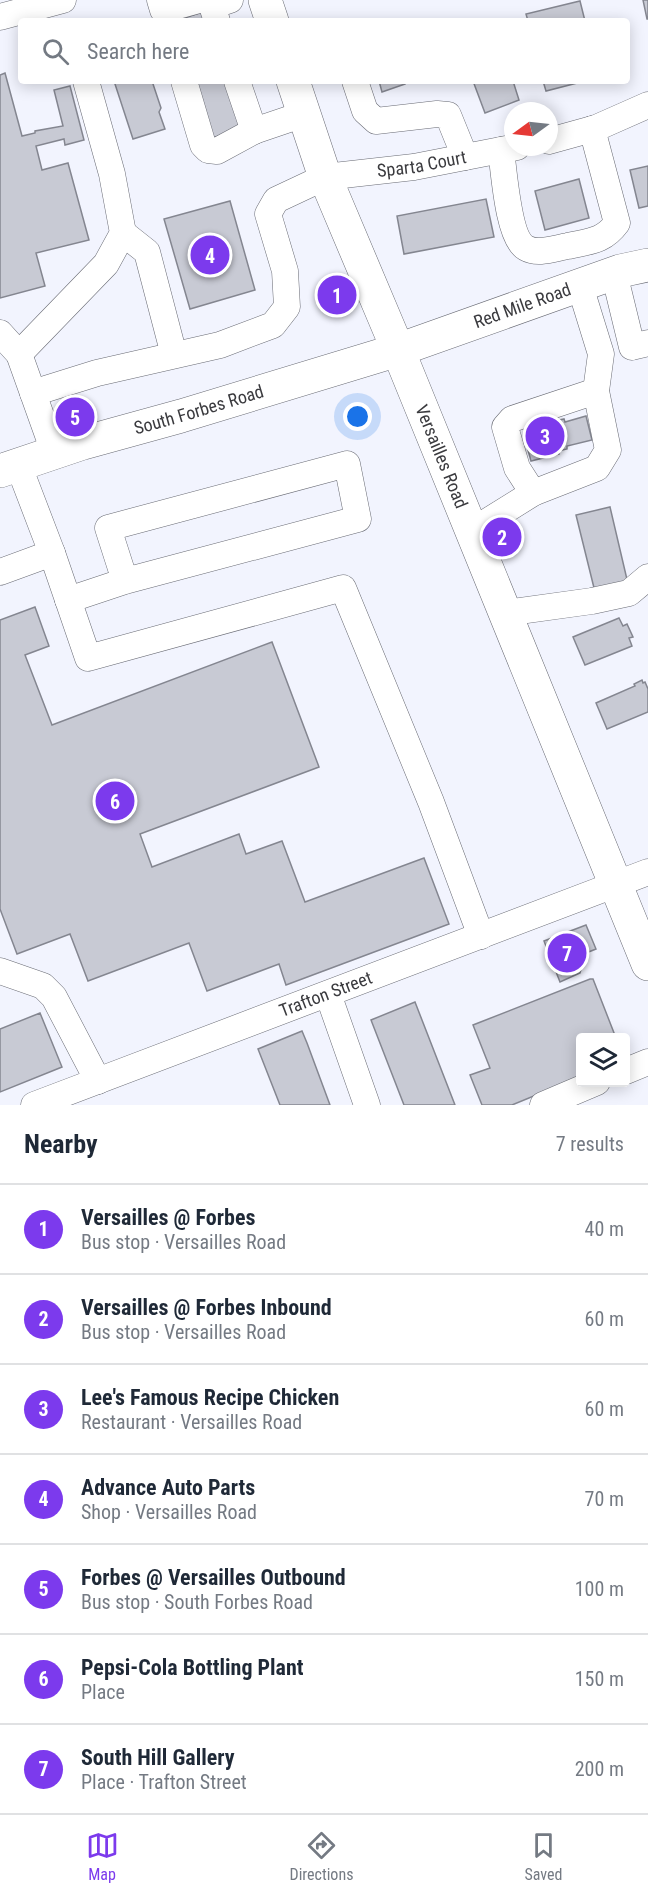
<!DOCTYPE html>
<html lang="en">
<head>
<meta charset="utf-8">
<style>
	:root { --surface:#fff; --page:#f6f6f7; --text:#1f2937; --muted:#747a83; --line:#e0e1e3; --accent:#7c3aed }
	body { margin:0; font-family:"Roboto Condensed",sans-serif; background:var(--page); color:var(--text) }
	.controls { position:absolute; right:18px; bottom:18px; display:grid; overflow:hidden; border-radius:6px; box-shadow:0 3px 15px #0003 }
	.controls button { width:54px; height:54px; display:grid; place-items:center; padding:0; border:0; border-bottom:2px solid var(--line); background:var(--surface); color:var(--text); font:30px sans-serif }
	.compass { position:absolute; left:504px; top:102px; width:54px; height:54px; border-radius:50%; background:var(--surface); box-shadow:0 3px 15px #0003; rotate:255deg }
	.you { position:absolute; left:358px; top:417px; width:21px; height:21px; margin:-15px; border:4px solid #fff; border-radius:50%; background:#1a73e8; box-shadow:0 0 0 9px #1a73e833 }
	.badge { display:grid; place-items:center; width:39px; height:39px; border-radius:50%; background:var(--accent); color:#fff; font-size:20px; font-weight:700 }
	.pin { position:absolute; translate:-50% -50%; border:3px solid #fff; box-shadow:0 2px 6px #0006 }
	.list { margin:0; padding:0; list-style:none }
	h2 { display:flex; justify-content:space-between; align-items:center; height:78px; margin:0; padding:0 24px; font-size:26px }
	h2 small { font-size:20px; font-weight:400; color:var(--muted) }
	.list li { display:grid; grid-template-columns:39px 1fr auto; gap:18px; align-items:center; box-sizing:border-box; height:90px; padding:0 24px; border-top:2px solid var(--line) }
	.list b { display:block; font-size:22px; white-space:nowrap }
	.list p { margin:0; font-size:20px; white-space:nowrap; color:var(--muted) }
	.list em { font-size:20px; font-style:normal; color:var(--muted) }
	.icon { flex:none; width:33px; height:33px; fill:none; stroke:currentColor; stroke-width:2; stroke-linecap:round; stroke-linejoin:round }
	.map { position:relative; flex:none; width:648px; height:1105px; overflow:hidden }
	.search { position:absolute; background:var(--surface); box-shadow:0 3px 15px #0003; left:18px; right:18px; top:18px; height:66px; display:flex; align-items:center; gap:15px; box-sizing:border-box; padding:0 21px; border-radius:6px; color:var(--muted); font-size:22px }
	.sheet { height:708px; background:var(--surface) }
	nav { display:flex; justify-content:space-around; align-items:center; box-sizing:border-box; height:84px; border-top:2px solid var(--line); background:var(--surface); font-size:16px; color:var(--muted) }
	nav a { display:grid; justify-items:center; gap:3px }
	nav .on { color:var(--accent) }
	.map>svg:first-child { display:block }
	.building { fill:#c8cad4; stroke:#848690; stroke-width:1.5 }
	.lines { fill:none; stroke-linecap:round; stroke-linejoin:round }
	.minor-casing { stroke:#696b74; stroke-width:27 }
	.major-casing { stroke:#696b74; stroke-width:34 }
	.minor { stroke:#fff; stroke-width:26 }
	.major { stroke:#fff; stroke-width:33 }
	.labels { text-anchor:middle; stroke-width:4.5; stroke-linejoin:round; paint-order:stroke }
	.street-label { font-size:18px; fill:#3a3a3e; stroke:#fff }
</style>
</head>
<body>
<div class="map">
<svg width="648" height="1105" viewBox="0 0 648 1105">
	<rect width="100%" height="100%" fill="#f2f4fe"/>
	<!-- building -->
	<g class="building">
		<polygon points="643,0 648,0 648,19 647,19"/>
		<polygon points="580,1 585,21 528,21 526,14"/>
		<polygon points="202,12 206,21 176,21"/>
		<polygon points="5,73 22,136 35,133 35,131 63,126 54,90 70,86 84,140 65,145 64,139 36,146 42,170 68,163 89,240 36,253 45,286 0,298 0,75"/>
		<polygon points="114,81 152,81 161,108 159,112 165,129 133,139"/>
		<polygon points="194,81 226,81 241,128 213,138"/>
		<polygon points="379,81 404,81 405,84 382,92"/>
		<polygon points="473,81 513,81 519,100 485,113"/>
		<polygon points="543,81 585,81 546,91"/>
		<polygon points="648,166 648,206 639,208 630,170"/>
		<polygon points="579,179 589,218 545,230 535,191"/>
		<polygon points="486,199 494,237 404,254 397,216"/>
		<polygon points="230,201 255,290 190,309 164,219"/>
		<polygon points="586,416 592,440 567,446 567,449 558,451 559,454 531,461 525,439 529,438 526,428 564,419 565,422"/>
		<polygon points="610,507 629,588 596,596 576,515"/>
		<polygon points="35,607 49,646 25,655 52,725 272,642 319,767 140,834 152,867 239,834 246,854 282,841 305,902 424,858 449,924 286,985 279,964 207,991 189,943 88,981 70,934 17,954 0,909 0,620"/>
		<polygon points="619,618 623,626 627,624 633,637 629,638 632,646 585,665 573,637"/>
		<polygon points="642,680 643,683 645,682 648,689 648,712 607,729 596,703 635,686 634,684"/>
		<polygon points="586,925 596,949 576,957 581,969 580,973 560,982 544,941"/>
		<polygon points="590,979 593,979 616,1038 580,1038 580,1077 512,1105 482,1105 470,1075 490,1068 473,1025"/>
		<polygon points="415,1002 455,1105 404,1105 371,1020"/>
		<polygon points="40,1013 62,1067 0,1092 0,1029"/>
		<polygon points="302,1031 307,1043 330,1105 280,1105 258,1049"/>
	</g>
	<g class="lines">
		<defs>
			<g id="minor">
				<polyline points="160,0 163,10 199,0"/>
				<polyline points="0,17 63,0"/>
				<polyline points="217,21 212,6 230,0"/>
				<polyline points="184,81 203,145 208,150 217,151 254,131"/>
				<polyline points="237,81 254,131 304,114"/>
				<polyline points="355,81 365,111 376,121 437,114 448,115 465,157"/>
				<polyline points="549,141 596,128 648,105"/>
				<path d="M501,150c3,21 7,88 25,98 12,7 29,0 42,-2 21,-5 35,-4 49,-23l-25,-94"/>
				<polyline points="123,233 147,252 174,355"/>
				<polyline points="614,273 632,347 648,343"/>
				<polyline points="0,333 19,354 54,452"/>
				<polyline points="19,354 106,264 123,233 112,174 86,81"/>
				<path id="s1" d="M33,393l64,-20 123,-28 53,-20 14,-18 -2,-36 -17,-57 8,-14 49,-23 89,-10 103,-20"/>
				<polyline points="533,493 517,468 505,427 512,419 596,391"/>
				<polyline points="472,531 533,493 597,468 608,450 596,391 601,354 580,286"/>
				<polyline points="52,553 88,658 343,588 431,802 481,936"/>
				<polyline points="0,572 52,553 18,464"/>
				<polyline points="68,600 125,581 358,519 347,464 108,528 125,581"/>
				<polyline points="505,613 592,601 629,593 648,577"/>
				<polyline points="0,971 43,986 54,997 98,1081"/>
				<polyline points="328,994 367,1105"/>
				<polyline points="626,1071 648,1062"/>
				<path id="s2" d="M34,1105l614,-233"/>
				<polyline points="543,1105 597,1082"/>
			</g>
			<g id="major">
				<polyline points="265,0 272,21"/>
				<path id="s3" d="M293,81l32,96 73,173 250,614"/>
				<path id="s4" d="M0,471l83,-28 98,-27 217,-66 222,-79 28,-6"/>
			</g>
		</defs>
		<!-- minor casing -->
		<use href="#minor" class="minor-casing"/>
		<!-- major casing -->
		<use href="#major" class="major-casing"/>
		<!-- minor -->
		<use href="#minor" class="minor"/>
		<!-- major -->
		<use href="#major" class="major"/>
	</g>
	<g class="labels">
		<!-- street labels -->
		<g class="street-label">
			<text dy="6" stroke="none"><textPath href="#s1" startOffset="536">Sparta Court</textPath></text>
			<text dy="6" stroke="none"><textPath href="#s4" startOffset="548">Red Mile Road</textPath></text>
			<text dy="6" stroke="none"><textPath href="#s4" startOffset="208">South Forbes Road</textPath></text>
			<text dy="6" stroke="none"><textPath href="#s3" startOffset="404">Versailles Road</textPath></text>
			<text dy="6" stroke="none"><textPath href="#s2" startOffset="312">Trafton Street</textPath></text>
		</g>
	</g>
</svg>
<div class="controls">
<button><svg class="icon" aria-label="layers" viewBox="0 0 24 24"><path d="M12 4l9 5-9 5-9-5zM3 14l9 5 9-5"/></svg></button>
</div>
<svg class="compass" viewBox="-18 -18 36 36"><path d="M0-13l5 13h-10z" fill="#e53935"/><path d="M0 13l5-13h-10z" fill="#747a83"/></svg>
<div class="you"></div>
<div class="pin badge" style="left:337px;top:295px">1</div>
<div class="pin badge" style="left:502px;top:537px">2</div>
<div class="pin badge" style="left:545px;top:436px">3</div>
<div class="pin badge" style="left:210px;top:255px">4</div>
<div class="pin badge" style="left:75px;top:417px">5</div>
<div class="pin badge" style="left:115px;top:801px">6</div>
<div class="pin badge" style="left:567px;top:953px">7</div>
<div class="search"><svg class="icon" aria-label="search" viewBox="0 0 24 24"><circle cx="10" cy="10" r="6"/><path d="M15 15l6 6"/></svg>Search here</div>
</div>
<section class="sheet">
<h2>Nearby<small>7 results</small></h2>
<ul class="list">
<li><span class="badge">1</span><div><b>Versailles @ Forbes</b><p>Bus stop · Versailles Road</p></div><em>40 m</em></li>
<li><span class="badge">2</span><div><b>Versailles @ Forbes Inbound</b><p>Bus stop · Versailles Road</p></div><em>60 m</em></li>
<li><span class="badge">3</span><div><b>Lee's Famous Recipe Chicken</b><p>Restaurant · Versailles Road</p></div><em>60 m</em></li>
<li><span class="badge">4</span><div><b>Advance Auto Parts</b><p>Shop · Versailles Road</p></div><em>70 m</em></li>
<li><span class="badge">5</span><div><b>Forbes @ Versailles Outbound</b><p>Bus stop · South Forbes Road</p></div><em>100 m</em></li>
<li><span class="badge">6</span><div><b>Pepsi-Cola Bottling Plant</b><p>Place</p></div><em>150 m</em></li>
<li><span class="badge">7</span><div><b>South Hill Gallery</b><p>Place · Trafton Street</p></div><em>200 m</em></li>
</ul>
</section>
<nav>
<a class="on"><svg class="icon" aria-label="map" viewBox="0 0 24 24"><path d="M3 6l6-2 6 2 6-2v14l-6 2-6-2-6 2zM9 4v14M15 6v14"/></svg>Map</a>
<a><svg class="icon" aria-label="directions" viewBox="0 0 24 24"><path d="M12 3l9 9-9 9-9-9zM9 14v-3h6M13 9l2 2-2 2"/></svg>Directions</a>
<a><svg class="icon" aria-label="saved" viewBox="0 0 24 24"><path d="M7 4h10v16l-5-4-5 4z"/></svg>Saved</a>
</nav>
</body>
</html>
